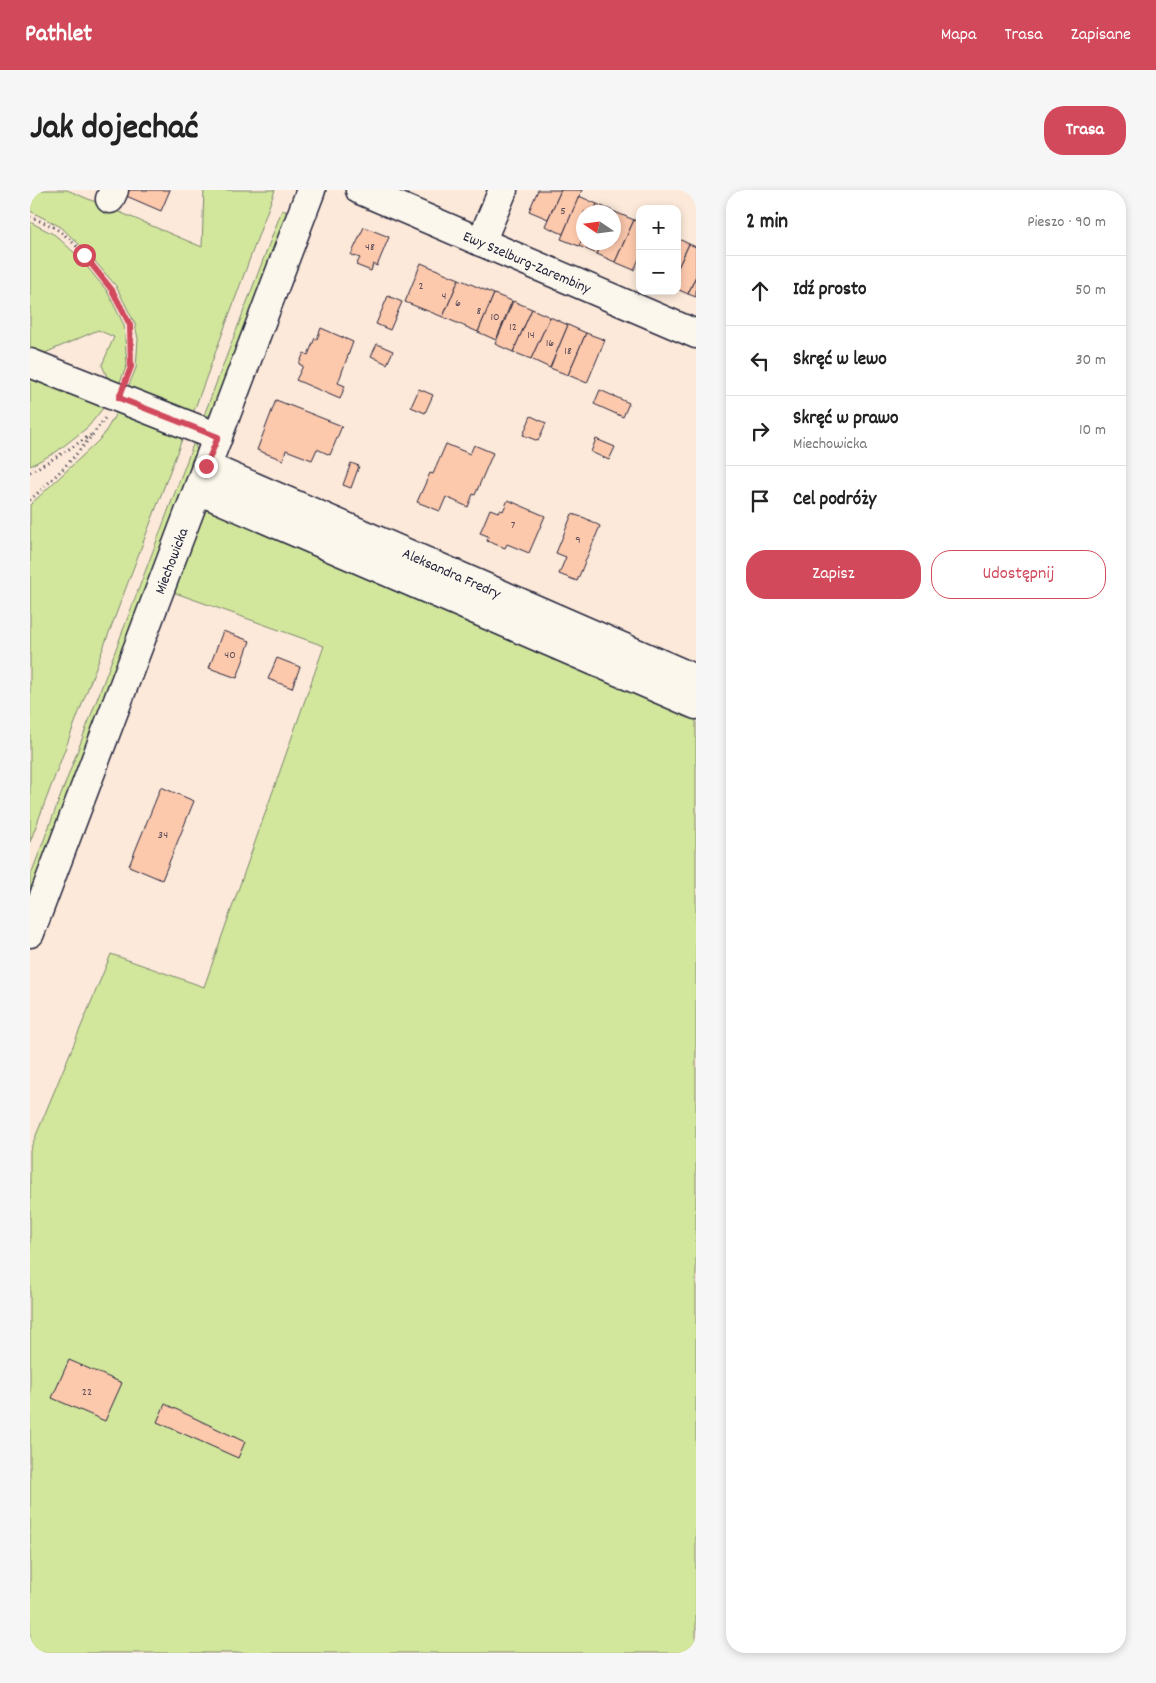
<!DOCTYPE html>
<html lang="pl">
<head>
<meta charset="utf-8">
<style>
	:root { --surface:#fff; --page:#f6f6f6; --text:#222; --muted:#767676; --line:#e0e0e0; --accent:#d1495b }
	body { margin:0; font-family:Dekko,sans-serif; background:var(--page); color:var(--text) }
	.controls { position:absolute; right:15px; top:15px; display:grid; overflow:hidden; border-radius:10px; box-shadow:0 2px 8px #0003 }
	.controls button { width:45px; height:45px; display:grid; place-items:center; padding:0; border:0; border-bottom:1px solid var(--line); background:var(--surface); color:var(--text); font:25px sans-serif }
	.compass { position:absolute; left:546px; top:15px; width:45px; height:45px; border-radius:50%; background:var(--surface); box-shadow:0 2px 8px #0003; rotate:283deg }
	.stop { position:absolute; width:15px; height:15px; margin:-11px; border:4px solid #d1495b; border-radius:50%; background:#fff }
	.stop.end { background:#d1495b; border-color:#fff; box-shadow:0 1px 5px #0008 }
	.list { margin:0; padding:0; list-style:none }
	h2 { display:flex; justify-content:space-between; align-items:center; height:65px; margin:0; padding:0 20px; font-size:21px }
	h2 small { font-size:16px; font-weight:400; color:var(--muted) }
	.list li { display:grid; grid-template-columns:32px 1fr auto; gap:15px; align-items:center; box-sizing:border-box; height:70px; padding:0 20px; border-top:1px solid var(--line) }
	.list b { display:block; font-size:19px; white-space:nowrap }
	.list p { margin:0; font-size:16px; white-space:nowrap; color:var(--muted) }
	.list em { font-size:16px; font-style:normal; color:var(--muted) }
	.actions { display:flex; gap:10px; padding:15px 20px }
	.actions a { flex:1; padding:11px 0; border:1px solid var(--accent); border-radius:20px; text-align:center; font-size:18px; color:var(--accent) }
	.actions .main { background:var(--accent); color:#fff }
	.icon { flex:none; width:28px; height:28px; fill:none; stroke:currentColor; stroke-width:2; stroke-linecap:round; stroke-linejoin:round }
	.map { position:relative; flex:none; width:666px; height:1463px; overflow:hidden; border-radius:20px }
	header { display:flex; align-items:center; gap:30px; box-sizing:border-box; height:70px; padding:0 25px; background:var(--accent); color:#fff }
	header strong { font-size:24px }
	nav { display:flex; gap:28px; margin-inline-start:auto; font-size:18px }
	.intro { display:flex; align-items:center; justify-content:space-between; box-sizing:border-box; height:120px; padding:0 30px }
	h1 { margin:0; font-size:35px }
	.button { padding:12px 22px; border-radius:20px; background:var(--accent); color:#fff; font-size:18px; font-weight:700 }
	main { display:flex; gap:30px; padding:0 30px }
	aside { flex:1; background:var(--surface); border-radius:20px; box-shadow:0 2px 8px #0003 }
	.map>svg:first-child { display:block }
	.green { fill:#d2e79c; stroke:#7a846c }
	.building { fill:#fdc9ad; stroke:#22223b }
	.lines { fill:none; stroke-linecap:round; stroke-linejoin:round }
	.minor-casing { stroke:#22223b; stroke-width:31 }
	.path { stroke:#22223b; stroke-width:3; stroke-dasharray:1 4; stroke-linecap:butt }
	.minor { stroke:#fbf7ec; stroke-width:28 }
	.route { stroke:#d1495b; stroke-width:6 }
	.labels { text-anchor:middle; stroke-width:4; stroke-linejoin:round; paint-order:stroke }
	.number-label { font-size:12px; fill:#594c58 }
	.street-label { font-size:15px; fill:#22223b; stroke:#fbf7ec }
</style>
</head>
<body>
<header>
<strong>Pathlet</strong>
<nav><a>Mapa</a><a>Trasa</a><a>Zapisane</a></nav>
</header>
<div class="intro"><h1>Jak dojechać</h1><a class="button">Trasa</a></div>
<main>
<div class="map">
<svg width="666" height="1463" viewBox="0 0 666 1463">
	<rect width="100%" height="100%" fill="#fce9d9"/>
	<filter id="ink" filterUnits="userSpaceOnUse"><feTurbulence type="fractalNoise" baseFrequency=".02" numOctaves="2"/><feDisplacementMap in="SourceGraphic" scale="10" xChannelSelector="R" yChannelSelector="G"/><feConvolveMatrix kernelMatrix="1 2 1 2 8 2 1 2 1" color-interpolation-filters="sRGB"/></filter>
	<g filter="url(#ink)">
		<!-- green -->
		<g class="green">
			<polygon points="0,0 37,0 172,57 174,0 245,0 161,229 96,202 106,178 108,149 105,134 86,96 57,62 31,37 0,21"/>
			<polygon points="252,20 262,24 183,223 173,228"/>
			<polygon points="0,32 25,45 49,67 77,101 94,135 97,175 87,199 81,196 72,175 84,147 68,140 8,166 0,163"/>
			<polygon points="0,182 77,213 58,237 26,262 0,276"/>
			<polygon points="89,218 154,244 0,652 0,315 65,254 73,246"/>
			<polygon points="164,252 169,266 0,713 0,687"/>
			<polygon points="181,295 666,504 666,1463 0,1463 0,960 81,764 174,797 294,456 140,401"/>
		</g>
		<!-- building -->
		<g class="building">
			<polygon points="97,0 140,0 131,21 94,5"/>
			<polygon points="508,0 531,0 518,29 499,21"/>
			<polygon points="531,0 552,0 533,44 515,36"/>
			<polygon points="549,6 567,14 564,22 554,22 554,46 549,56 531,49"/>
			<polygon points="567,14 585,22 584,26 584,22 564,22"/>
			<polygon points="585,22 604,30 585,72 567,64 572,52 584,52 584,26"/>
			<polygon points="604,30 610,32 610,67 604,80 585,72"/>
			<polygon points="334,37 359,47 347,76 343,74 341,81 326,75 330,68 321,65"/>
			<polygon points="554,46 554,52 572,52 567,64 549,56"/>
			<polygon points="647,48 659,54 647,80"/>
			<polygon points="659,54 666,57 666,86 658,104 647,99 647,80"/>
			<polygon points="391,73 429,89 413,127 375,112"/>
			<polygon points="666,86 666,107 658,104"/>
			<polygon points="429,89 464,104 448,142 413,127"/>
			<polygon points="464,104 482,111 466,150 448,142"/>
			<polygon points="358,106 372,112 360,140 346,134"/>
			<polygon points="483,111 502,119 483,162 465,154"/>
			<polygon points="502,119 520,127 501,169 483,162"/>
			<polygon points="520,127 538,135 520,178 501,169"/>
			<polygon points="538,135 556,143 538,185 520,178"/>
			<polygon points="291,138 323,152 308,193 315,196 310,209 266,190 273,176 269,174 274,163 278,165 285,148 287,149"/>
			<polygon points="556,143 575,150 557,193 538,185"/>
			<polygon points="347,154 363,161 357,174 341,166"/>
			<polygon points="389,199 403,205 395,223 381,217"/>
			<polygon points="570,200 599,213 593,227 564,214"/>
			<polygon points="246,210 312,236 300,265 287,259 282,270 256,260 253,270 227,260"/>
			<polygon points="501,226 516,233 508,251 493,245"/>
			<polygon points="566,249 585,257 579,270 561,262"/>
			<polygon points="416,254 440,264 444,255 463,263 445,305 443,304 438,317 416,307 410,321 387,312 400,283 403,284"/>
			<polygon points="321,273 329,276 321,298 313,295"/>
			<polygon points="478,310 515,326 499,363 477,354 475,358 457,351 458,346 450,343 460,319 468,322 470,320 473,321"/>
			<polygon points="542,324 555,328 570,336 547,391 529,384 536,367 526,363"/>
			<polygon points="193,441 220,451 207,488 179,478"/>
			<polygon points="247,468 270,477 262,498 238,489"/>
			<polygon points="131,597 164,611 132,690 99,676"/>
			<polygon points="39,1170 92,1193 75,1231 22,1208"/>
			<polygon points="135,1214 215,1252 208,1268 127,1232"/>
		</g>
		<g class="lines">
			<defs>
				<g id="minor">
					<path id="s1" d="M330,0l336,144"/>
					<polyline points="80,9 84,0"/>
					<polyline points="451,52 473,0"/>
					<polyline points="0,173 188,247"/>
					<path id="s2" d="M176,276l490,213"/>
					<polyline points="168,300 666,515"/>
					<path id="s3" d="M0,743l281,-743"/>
				</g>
			</defs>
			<!-- minor casing -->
			<use href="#minor" class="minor-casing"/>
			<!-- path -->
			<g class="path">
				<path d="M0,27c9,4 20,7 28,13 21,13 66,71 72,95 3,11 2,40 -2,50"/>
				<polyline points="0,282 28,266 61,245"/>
				<path d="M0,310c27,-24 54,-52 75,-82"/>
			</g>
			<!-- minor -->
			<use href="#minor" class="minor"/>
		</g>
	</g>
	<g class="lines" filter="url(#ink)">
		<!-- route -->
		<polyline class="route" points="54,65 82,100 100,135 101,177 89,208 188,247 176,276"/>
	</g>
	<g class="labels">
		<!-- number labels -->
		<g class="number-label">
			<text x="533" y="24">5</text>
			<text x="340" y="60">48</text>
			<text x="391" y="99">2</text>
			<text x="414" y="109">4</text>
			<text x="428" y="116">6</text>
			<text x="449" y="124">8</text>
			<text x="465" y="130">10</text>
			<text x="483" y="140">12</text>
			<text x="501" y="148">14</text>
			<text x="520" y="156">16</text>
			<text x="538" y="164">18</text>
			<text x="483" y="338">7</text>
			<text x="548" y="353">9</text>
			<text x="200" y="468">40</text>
			<text x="133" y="648">34</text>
			<text x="57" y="1205">22</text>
		</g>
		<!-- street labels -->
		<g class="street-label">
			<text dy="5" stroke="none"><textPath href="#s1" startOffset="182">Ewy Szelburg-Zarembiny</textPath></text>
			<text dy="5" stroke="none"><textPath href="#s3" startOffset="398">Miechowicka</textPath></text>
			<text dy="5" stroke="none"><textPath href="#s2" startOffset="268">Aleksandra Fredry</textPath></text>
		</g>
	</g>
</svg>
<div class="controls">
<button>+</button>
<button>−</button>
</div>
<svg class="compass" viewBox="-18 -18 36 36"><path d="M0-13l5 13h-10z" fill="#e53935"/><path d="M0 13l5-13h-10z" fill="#767676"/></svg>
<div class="stop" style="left:54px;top:65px"></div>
<div class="stop end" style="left:176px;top:276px"></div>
</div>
<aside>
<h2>2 min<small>Pieszo · 90 m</small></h2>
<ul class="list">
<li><svg class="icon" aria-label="ahead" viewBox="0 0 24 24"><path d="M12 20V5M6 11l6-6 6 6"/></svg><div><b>Idź prosto</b></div><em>50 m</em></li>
<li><svg class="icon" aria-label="left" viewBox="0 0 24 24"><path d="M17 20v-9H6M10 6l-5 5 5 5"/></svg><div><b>Skręć w lewo</b></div><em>30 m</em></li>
<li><svg class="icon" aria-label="right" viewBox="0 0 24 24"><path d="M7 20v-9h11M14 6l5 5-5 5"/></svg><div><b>Skręć w prawo</b><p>Miechowicka</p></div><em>10 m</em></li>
<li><svg class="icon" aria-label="arrive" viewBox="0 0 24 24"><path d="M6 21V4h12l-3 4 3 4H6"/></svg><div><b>Cel podróży</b></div></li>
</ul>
<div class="actions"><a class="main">Zapisz</a><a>Udostępnij</a></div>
</aside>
</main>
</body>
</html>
